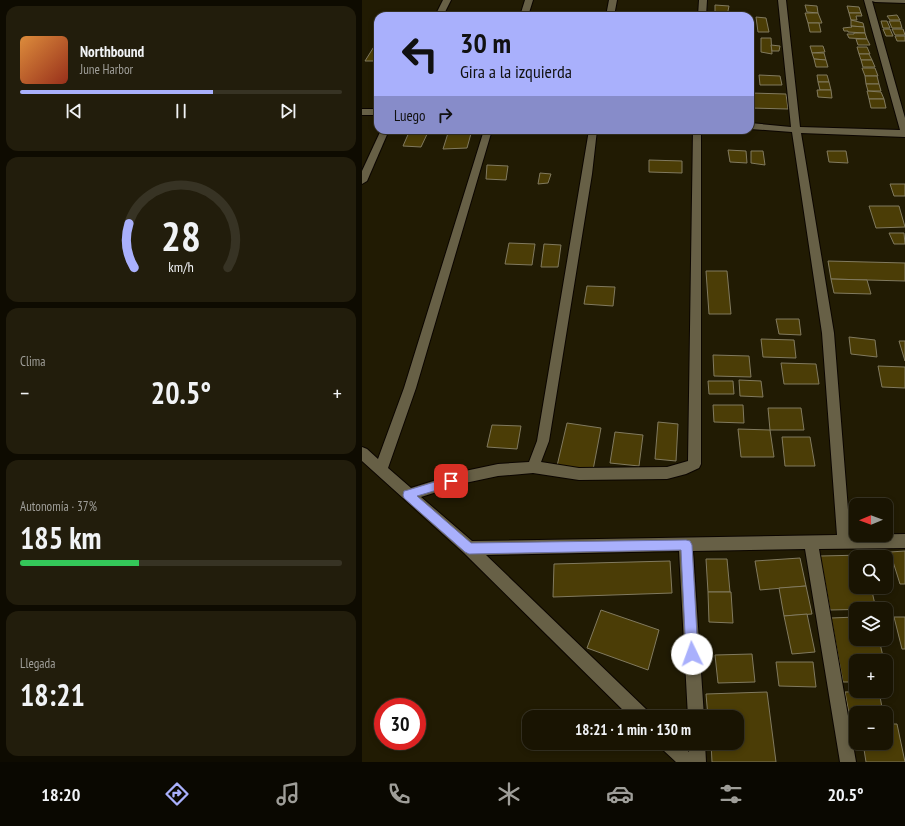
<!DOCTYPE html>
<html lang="es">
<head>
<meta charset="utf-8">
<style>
	:root { --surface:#191402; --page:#221d0c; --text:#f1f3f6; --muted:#9f9e99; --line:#373324; --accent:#a9b0fc }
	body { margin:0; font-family:"PT Sans Narrow",sans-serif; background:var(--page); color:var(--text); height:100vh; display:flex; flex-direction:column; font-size:15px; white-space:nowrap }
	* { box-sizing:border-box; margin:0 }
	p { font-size:13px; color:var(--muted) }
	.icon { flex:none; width:22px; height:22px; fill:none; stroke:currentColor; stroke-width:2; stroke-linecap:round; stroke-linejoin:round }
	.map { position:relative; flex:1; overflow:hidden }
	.drawer { display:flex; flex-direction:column; gap:6px; padding:6px; background:#0e0b01; width:362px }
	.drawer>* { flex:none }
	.guide { position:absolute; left:12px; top:12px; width:380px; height:122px; border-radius:12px; box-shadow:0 2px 6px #0003,0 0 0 1px var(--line); background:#a9b0fc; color:#111; overflow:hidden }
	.needle { width:26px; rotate:269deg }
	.tools { position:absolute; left:487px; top:498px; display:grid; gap:8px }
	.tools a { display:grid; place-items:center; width:44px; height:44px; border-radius:8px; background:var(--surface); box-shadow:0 2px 6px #0003,0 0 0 1px var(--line); font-size:20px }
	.speed { position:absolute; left:12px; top:698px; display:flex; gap:8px; font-size:20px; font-weight:700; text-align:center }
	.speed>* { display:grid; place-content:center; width:52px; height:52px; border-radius:50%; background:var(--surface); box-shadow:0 2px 6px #0003,0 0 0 1px var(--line); line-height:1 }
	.speed .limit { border:6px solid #d22; background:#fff; color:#111 }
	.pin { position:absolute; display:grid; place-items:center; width:34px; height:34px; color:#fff; margin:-17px; border-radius:8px; box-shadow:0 2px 6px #0006 }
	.me { position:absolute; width:44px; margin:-22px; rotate:357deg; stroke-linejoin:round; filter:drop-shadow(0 0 3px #0008) }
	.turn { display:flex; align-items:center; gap:14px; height:84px; padding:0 20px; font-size:18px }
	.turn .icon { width:52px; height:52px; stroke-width:2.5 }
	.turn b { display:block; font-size:28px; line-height:34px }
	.then { display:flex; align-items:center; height:38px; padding:0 20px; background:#0003; gap:8px; font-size:15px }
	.big { font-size:30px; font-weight:700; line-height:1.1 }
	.drawer .tile { flex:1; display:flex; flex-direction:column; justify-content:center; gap:6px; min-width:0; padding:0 14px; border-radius:12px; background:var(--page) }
	.drawer .dial { align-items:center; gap:0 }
	.dial svg { height:104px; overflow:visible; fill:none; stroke:var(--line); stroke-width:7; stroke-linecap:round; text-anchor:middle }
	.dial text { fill:var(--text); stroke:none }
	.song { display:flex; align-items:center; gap:12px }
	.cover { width:48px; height:48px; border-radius:6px; background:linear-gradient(135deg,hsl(30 70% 55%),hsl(10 70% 35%)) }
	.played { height:4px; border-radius:2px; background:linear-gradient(90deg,var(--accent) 60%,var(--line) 60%) }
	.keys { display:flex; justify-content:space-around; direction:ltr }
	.heat { display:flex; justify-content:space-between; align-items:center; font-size:22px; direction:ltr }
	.charge { height:6px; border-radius:3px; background:linear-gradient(90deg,#34c759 37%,var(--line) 0) }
	.trip { position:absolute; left:160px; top:710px; width:222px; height:40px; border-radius:12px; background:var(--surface); box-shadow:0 2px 6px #0003,0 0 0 1px var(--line); font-weight:700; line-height:40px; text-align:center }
	.tabs { display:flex; height:64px; justify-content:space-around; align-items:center; background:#0a0801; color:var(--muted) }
	.tabs .icon { width:28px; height:28px }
	.tabs .on { color:var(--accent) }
	.tabs b { font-size:18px; color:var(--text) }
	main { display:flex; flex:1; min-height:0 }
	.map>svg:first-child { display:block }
	.building { fill:#4b3d06; stroke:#817a5f }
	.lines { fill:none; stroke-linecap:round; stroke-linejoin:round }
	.minor-casing { stroke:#0b0500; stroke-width:2 }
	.minor { fill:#676046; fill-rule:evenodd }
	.route { fill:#a9b0fc; stroke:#6e72a4 }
</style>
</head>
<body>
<main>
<section class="drawer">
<div class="tile">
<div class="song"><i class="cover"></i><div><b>Northbound</b><p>June Harbor</p></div></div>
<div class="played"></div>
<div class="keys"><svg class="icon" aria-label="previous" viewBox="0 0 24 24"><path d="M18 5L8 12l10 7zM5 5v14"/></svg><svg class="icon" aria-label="pause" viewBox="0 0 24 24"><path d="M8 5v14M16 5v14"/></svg><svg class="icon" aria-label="next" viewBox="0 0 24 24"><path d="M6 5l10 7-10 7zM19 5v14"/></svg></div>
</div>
<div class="tile dial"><svg viewBox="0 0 100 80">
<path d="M14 69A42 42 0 1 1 86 69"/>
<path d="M14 69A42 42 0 0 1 10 35" stroke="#a9b0fc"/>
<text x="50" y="56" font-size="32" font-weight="700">28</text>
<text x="50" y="72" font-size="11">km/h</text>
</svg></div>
<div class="tile"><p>Clima</p>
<div class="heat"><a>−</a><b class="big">20.5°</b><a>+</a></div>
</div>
<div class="tile"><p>Autonomía · 37%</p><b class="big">185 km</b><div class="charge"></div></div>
<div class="tile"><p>Llegada</p><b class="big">18:21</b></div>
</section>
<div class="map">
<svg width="543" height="762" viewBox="0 0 543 762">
	<rect width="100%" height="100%" fill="#211b03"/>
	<!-- building -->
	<g class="building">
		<path d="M353,5L367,6L365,16H353Z"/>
		<path d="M443,5L455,6L456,13L445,12Z"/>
		<path d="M485,6L497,7L499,13H487Z"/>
		<path d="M443,13H456L460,23H446Z"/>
		<path d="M487,13H499L500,16H494L495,20H489Z"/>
		<path d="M535,15L538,20H528L525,16Z"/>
		<path d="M394,17L404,18L407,32H396Z"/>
		<path d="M489,20L501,23L502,27L489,26Z"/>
		<path d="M519,21H525L528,28H521Z"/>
		<path d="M527,21H538L540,28H530Z"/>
		<path d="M446,23H457L459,32H448Z"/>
		<path d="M489,26L502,27L503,33L486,32V31H482L481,28L490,27Z"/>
		<path d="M521,29H528L531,36H524Z"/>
		<path d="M530,29H541L543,35H533Z"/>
		<path d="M492,33H503L505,39L487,38L485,34H492Z"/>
		<path d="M533,36H543V41H535Z"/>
		<path d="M399,38H409L410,54L399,52Z"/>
		<path d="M494,39H505L508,45H496Z"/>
		<path d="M13,45H16V61H3Z"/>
		<path d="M409,45L418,46L417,51H410Z"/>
		<path d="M448,46H461L463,52L450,53Z"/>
		<path d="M495,47H505L508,54H497Z"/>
		<path d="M450,53H462L464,60L452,59Z"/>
		<path d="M497,54H507L510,60H499Z"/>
		<path d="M452,59L464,60L466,67H454Z"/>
		<path d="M499,60H510L513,67H501Z"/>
		<path d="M500,68H513L516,76H503Z"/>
		<path d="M397,75L418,76L420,85H398Z"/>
		<path d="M455,75H465L467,82H456Z"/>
		<path d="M503,76H515L517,84H504Z"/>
		<path d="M456,82H467L469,90H458Z"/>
		<path d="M504,84H517L519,91H506Z"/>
		<path d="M455,90H469L470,98L456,97Z"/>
		<path d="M505,91L519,92L522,99H507Z"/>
		<path d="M388,93L424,94L426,109L388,108Z"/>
		<path d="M507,99H522L524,108H509Z"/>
		<path d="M48,130H67L59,147L41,146Z"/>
		<path d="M87,130H110L105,148L81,149Z"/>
		<path d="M366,150L384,151L385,163L368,162Z"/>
		<path d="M389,151H401L403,165L389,163Z"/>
		<path d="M465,151H484L486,163L467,162Z"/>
		<path d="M287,160L320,161V173L287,172Z"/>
		<path d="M125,165L146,166L144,180L124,179Z"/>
		<path d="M178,173L189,174L186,183L176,184Z"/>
		<path d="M528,184H543V196H532Z"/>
		<path d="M507,206H537L543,227L514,228Z"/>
		<path d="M527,233H542L543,244H532Z"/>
		<path d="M147,243L173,244L170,265L143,264Z"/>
		<path d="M182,244L199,245L196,267H179Z"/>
		<path d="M466,261L543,263V281L469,279Z"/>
		<path d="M344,271H365L369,314H347Z"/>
		<path d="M469,279L505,280L509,294L472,293Z"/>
		<path d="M225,286L253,287L251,306L222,304Z"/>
		<path d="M414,319H437L439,335L417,334Z"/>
		<path d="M487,337L513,340L515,357L489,354Z"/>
		<path d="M399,339L432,340L434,358L401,357Z"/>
		<path d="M537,341H543V361Z"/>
		<path d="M351,355L387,356L389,377L352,376Z"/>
		<path d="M419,363L454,364L457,384H422Z"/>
		<path d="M516,366L543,367V388L520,387Z"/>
		<path d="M377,380L399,381L401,397L378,396Z"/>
		<path d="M346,381H371L372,394H347Z"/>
		<path d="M351,405H381L382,423L352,422Z"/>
		<path d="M406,408H439L442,430H408Z"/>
		<path d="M296,422L316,424L314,461L293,459Z"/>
		<path d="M205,423L239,428L231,470L195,466Z"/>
		<path d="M130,425L159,426L155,449L125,447Z"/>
		<path d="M376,429L408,430L412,457H379Z"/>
		<path d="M253,432L281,435L277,466L248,463Z"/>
		<path d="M420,437H448L453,466H423Z"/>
		<path d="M543,551V584H538L528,552Z"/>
		<path d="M502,555V557H494V587H509L514,609L468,610L458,556Z"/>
		<path d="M438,558L444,586L398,590L393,561Z"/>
		<path d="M344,559H365L368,592H346Z"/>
		<path d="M308,561L310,593L191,597L192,564Z"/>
		<path d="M444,586L450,614L422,616L417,588Z"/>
		<path d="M346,592H369L371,623L347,622Z"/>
		<path d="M239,610L297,630L286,670L225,648Z"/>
		<path d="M445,614L453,652L430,654L422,616Z"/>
		<path d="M494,617V639H517L522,661H494V682H481L469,618Z"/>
		<path d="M532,617H543V649H540Z"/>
		<path d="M390,654L393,682L356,683L353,655Z"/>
		<path d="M414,662H451L454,687L417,686Z"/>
		<path d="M517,691L521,713H494V719H488L483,692Z"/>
		<path d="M405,692L414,762H350L349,743H375V717H346L344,694Z"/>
		<path d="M524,724H535L543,762H504L501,743H524Z"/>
	</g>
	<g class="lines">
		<defs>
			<g id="minor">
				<path d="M81,0H89L81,16H73Z"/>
				<path d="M163,0H171L166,16H158Z"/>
				<path d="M247,0H255L252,16H244Z"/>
				<path d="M337,0H345L344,16H336Z"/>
				<path d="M416,0H424L438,127L538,130L502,0H543V3L513,2L510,1L543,118V137L439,133L472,333L488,535L543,534V548L457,549L494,762H478L443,549L331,551L342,717H326L317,551L124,555L286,711L288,717H268L102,553L0,461V447L5,449L16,459L42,388L122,130H130L54,388L26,468L49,488L103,471L136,464L167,462L175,441L227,130H235L230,174L187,441L179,462L217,468L305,467L326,461L331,130H339V464L337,468L324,474L305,479L217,480L171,473L136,476L103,483L59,497L110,541L475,535L460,333L430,132L388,129V123L429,127Z"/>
				<rect x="0" y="109" width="16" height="6"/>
				<path d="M19,130H27L5,181L0,184V171Z"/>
				<path d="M298,743H318L327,752V743H343L344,762H314L300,749Z"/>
			</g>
		</defs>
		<!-- minor casing -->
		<use href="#minor" class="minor-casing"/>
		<!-- minor -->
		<use href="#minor" class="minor"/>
	</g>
	<!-- route -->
	<path class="route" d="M89,477L92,478L94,481L92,485L55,496L109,543L324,540L328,541L330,545L336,654L334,659L330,660L326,659L324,654L319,550L107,554L103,552L42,498L41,495L42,491L46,490Z"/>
</svg>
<div class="tools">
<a><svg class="needle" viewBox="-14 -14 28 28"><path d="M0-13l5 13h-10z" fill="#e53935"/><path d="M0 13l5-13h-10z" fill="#9f9e99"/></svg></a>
<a><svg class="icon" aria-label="search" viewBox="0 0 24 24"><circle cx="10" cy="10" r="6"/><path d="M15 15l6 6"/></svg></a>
<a><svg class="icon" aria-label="layers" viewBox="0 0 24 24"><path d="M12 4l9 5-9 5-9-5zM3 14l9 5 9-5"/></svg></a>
<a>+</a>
<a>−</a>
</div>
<div class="speed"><div class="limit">30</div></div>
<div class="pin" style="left:89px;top:481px;background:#d93025"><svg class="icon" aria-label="arrive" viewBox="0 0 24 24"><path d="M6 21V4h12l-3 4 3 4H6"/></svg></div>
<svg class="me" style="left:330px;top:654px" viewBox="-20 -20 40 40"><circle r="19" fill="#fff"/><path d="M0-13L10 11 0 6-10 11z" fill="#a9b0fc"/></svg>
<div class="trip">18:21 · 1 min · 130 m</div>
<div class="guide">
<div class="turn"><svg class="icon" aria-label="left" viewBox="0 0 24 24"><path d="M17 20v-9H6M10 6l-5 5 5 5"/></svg><div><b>30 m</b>Gira a la izquierda</div></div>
<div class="then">Luego<svg class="icon" aria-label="right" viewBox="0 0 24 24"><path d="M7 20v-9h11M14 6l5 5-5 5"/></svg></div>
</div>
</div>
</main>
<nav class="tabs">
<b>18:20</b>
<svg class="icon on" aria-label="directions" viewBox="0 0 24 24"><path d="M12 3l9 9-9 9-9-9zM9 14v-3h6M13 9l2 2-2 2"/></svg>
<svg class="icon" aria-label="music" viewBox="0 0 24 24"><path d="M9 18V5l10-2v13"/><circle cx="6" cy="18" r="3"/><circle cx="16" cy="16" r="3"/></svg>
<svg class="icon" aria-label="phone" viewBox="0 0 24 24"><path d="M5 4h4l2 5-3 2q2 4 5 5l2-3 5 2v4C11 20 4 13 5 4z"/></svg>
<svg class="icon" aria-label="climate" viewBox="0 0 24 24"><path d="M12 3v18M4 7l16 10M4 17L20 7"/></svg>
<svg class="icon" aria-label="car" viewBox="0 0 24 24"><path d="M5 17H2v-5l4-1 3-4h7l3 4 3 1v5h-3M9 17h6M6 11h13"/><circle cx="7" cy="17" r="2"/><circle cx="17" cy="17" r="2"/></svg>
<svg class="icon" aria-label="filters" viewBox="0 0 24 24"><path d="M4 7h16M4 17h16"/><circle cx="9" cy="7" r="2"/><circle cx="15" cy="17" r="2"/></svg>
<b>20.5°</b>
</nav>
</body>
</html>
